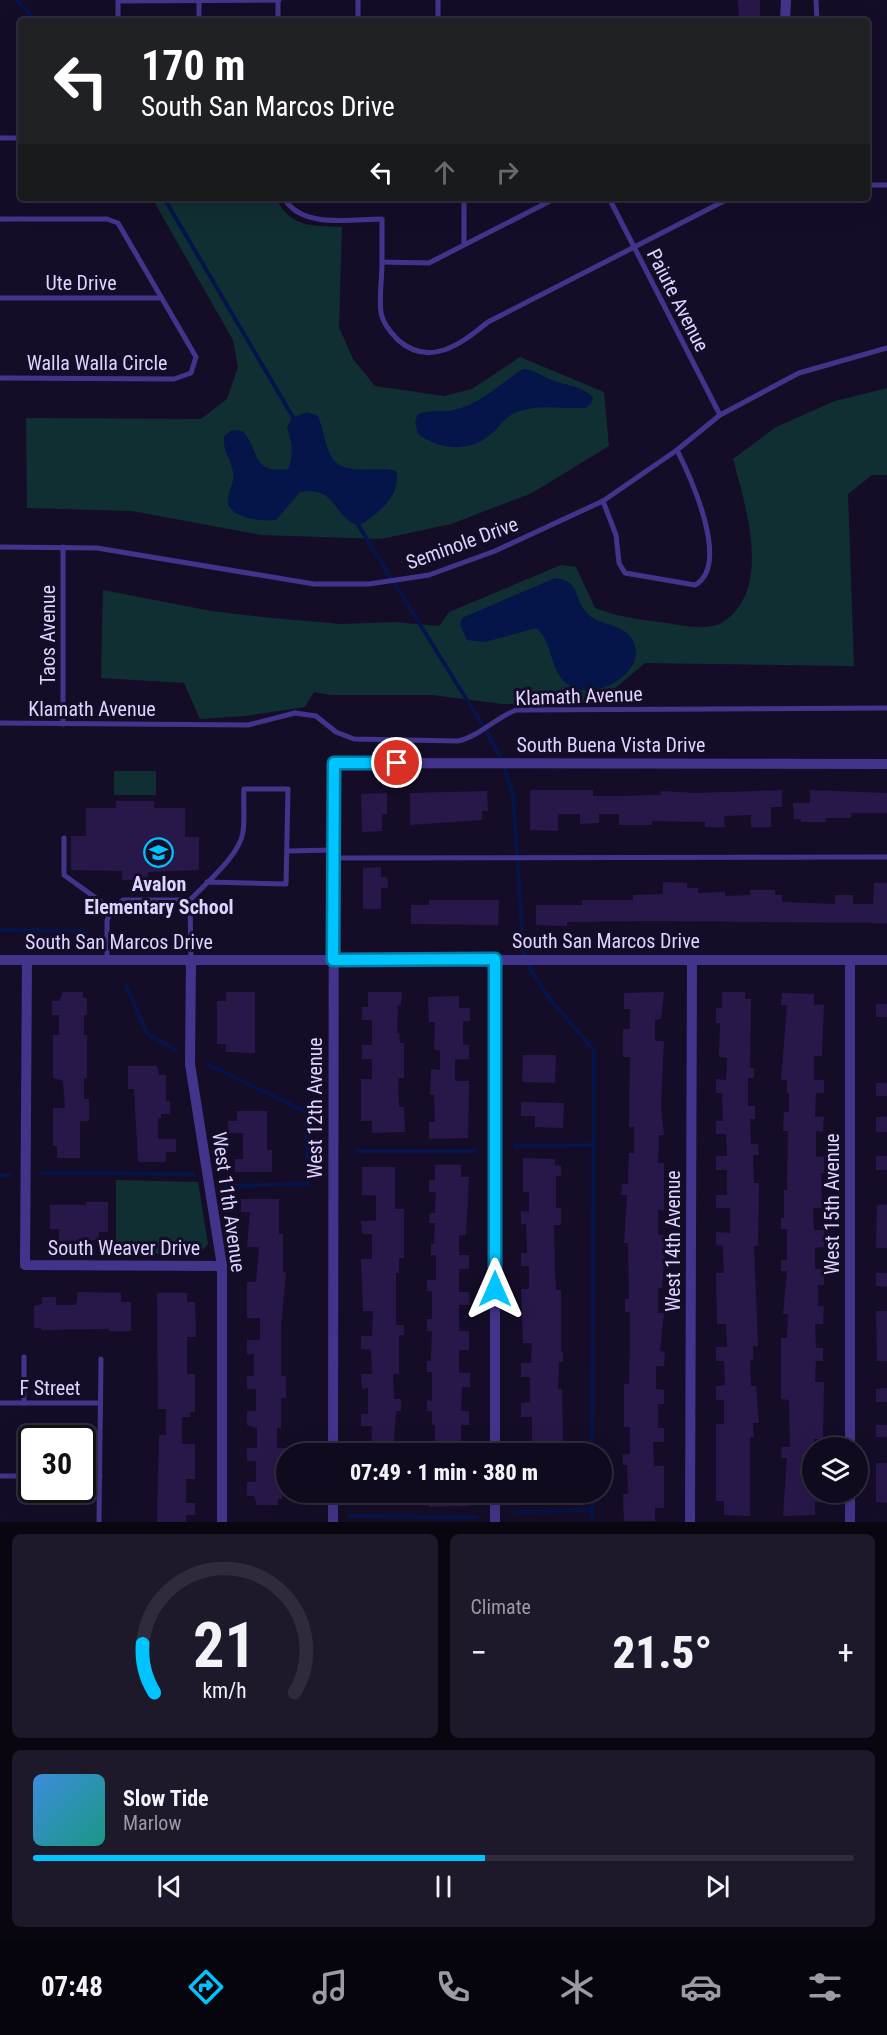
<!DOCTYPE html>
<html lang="en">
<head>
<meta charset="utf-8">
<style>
	:root { --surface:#100a1e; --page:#1e182b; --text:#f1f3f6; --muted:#9c9aa4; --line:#302b3c; --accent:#00c4ff }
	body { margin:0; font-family:"Roboto Condensed",sans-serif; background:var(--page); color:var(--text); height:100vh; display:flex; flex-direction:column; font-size:22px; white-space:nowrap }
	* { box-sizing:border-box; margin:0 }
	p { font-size:20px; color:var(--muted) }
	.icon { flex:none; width:33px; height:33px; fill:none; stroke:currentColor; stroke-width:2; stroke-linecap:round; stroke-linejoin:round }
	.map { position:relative; height:1522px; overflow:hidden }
	.details { display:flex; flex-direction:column; gap:12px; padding:12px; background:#090610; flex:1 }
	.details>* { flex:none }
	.hud { position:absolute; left:18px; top:18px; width:852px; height:183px; border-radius:6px; box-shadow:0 6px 24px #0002,0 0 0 2px var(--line); background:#202124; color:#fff; overflow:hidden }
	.buttons { position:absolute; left:802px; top:1437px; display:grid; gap:12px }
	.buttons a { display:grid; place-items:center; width:66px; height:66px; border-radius:50%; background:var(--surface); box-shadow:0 6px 24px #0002,0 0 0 2px var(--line); font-size:30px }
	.speed { position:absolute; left:18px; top:1425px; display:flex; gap:12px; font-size:30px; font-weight:700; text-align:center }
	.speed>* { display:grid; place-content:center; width:78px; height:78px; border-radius:50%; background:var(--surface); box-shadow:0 6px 24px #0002,0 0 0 2px var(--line); line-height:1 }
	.speed .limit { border:3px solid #111; border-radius:9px; background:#fff; color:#111 }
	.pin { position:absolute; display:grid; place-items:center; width:51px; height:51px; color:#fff; margin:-26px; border:3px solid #fff; border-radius:50%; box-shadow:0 2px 6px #0007 }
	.me { position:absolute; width:66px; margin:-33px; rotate:0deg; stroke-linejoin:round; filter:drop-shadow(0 0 4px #0008) }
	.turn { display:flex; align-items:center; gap:21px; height:126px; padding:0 24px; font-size:27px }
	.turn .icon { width:78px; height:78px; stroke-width:2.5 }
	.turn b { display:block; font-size:42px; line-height:51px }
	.lanes { display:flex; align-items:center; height:57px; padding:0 24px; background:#0003; justify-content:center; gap:30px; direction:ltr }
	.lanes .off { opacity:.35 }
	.big { font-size:45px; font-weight:800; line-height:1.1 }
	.details .widget { flex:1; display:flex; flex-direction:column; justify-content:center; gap:9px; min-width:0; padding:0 21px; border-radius:9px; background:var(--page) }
	.details .dial { align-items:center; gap:0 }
	.dial svg { height:156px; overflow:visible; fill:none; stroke:var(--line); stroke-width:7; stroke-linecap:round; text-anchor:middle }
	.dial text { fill:var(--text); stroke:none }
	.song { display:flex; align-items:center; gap:18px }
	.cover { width:72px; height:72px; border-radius:9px; background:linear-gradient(135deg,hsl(210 70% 55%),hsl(170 70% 35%)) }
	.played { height:6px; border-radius:3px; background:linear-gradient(90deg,var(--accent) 55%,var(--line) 55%) }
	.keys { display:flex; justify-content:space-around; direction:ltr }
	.heat { display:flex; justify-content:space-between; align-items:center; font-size:33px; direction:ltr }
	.details .tiles { flex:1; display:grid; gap:12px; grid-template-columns:1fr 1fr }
	.widget:last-child { grid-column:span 2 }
	.trip { position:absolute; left:276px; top:1443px; width:336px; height:60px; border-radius:30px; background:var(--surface); box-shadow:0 6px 24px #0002,0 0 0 2px var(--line); font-weight:800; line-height:60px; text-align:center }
	.menu { display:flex; height:96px; justify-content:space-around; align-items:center; background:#06040c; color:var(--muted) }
	.menu .icon { width:42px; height:42px }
	.menu .on { color:var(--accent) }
	.menu b { font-size:27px; color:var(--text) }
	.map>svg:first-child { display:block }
	.green { fill:#102f32 }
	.water { fill:#051549 }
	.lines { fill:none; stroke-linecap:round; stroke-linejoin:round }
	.stream { stroke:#051549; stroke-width:4 }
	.building { fill:#28184a }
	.service { stroke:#43348b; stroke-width:5 }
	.minor { stroke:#43348b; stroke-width:10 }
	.route-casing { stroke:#007fa6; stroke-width:15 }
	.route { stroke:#00c4ff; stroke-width:10 }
	.labels { text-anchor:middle; stroke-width:6; stroke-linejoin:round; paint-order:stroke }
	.street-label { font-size:20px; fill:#ded4ff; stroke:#150d28 }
	.poi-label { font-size:20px; font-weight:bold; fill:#ded4ff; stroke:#150d28 }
</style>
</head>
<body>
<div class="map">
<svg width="887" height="1522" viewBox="0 0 887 1522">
	<rect width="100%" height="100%" fill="#150d28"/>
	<!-- green -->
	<g class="green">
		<path d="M152,198H276C291,229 312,225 342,227L339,327L353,359L375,386L444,396L472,389L520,357L604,392L609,446L532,493L451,524L381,539L261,535L132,511L27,508L26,418L201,419L227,399L238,367L233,340Z"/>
		<path d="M887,388V475H872L848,494L854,666L645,663L607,695L606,703L503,704L432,695H331L314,692L305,707L245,716L200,719L184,683L101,678L103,590L211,611L272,618L341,624L395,622L439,626L449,612L561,565L576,567L595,608C618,617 642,620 667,623C684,626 711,632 726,620C772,586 745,504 733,459L776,427L835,401Z"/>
		<rect x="114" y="771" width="42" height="24"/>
		<path d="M116,1180L198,1182L208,1244L200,1253L116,1254Z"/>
	</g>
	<!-- water -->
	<g class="water">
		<path d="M523,369C534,370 539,374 549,379C564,385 580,385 593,397L591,404L585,408C563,409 541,404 520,411C506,415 501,425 491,434C469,453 440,450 418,434L415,421L418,414C430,409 442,413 454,410C481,404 501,383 523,369Z"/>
		<path d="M307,412L318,416C323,428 324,440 329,452C340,479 374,465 396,471C402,496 378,513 359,526C331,516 338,486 300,492L276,520C264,522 226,518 228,500C228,490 235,483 233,472C231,459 222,450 224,436L232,430L243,431C260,451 251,474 288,469C294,456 292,441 287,428L292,418Z"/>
		<path d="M555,578C581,581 573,597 586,612C598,627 622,622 632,639C652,671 592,706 566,683C549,669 553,641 536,628L485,642L467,640L460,625L462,618Z"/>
	</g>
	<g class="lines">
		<!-- stream -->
		<g class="stream">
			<path d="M17,0L37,21"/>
			<path d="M164,198L294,419"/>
			<path d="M357,523L488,734L503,763L513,795L524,959L548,997L594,1050L592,1454"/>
			<path d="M0,930L83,931L94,940"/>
			<path d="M126,985L147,1034L176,1050"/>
			<path d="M207,1064L306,1112L308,1184L226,1186"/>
			<path d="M515,1146L594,1145"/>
			<path d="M308,1149H316"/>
			<path d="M357,1151H475"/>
			<path d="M42,1173L193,1174"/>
			<path d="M0,1175H10"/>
			<path d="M516,1512L592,1510"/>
			<path d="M350,1516L476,1517"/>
			<path d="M592,1522V1492"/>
		</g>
	</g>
	<!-- building -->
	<g class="building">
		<path d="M738,0H760V21H739Z"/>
		<path d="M530,790H593V796H619L661,795V791L696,793L782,790V807H771V827H751V815L724,816L725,827H705V822L652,821V825H619V814H599V823L580,824V814H558V831L530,830Z"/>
		<path d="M810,790L887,793V813H851V818H826V822H801V819H794L793,803H810Z"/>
		<path d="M487,791L488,811H482V820L410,825V793Z"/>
		<path d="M387,793V814H382V831L362,832L361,794Z"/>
		<path d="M116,801H154V808H185V837H199V870L148,872V880H122V871L71,870V836H86V808H116Z"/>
		<path d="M381,867V877H387L388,888H381V909H363V868Z"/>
		<path d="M663,882L687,883V888H698V893L725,892V896L750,895V890H775V895H782V902L835,904V895H853V904H873L874,883H887V923L654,921L567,922V926L536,925V905H582V900H633V895L663,894Z"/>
		<path d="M429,900H499L498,925L411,924V905H429Z"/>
		<path d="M63,992H83V998H87V1015H84V1035H87V1078H84V1099H89V1121H80V1158H57V1146H53V1108H65L63,1081L53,1078V1035H59V1015H52V1001H59Z"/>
		<path d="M226,992H255V1053L226,1052V1044H217V1001H226Z"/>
		<path d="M368,992H402L401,1005H398L397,1033H399L400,1043H404V1078H398L399,1107H404L405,1132L372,1133V1121H361V1079H372V1059H362V1045H372V1020H362V1007H368Z"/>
		<path d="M664,992L661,1019L655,1020V1041H664L661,1106L664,1135H659L658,1163H664V1210H658V1235H664L665,1250L662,1288H658V1313H664L660,1351L665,1352L664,1366H656V1389L664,1390V1404H658V1428H664V1442H653L654,1466H664V1508H655V1521H624L623,1494H628L627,1465H623L622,1454H630V1427H624V1384H629L630,1342V1312H625V1299H629L628,1243H624L627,1195H621L622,1184H628L629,1153H634V1127H629L630,1057H623V1029H630V1009H624V993Z"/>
		<path d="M722,992H745V999H751L750,1068H754V1078H748V1106H755V1119H750L751,1144H758L759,1155H753L754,1183H759L758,1246H754L758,1346H753V1360H750L751,1386H756L759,1423H753L754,1437H750V1516L724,1515V1501H716V1424H724V1400H716V1386L725,1385L724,1361H716V1347H727L726,1324H717L716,1273H724L723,1246L716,1245V1232L730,1233V1208H716V1195H727V1170H716V1156H727L726,1134H716V1121H723L722,1093H716V1079L726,1080L727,1058L719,1057L720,1023H716V1008H722Z"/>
		<path d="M782,993L814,994V1005H824L822,1056H814V1080H824V1093H816L815,1117H824L823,1132L816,1131V1157H824V1173H821L822,1208H813L814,1230H824V1247L815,1248V1269H824V1285H818V1306H824L823,1324H815L816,1348H823V1361H816L815,1382H824L823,1439H814L813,1492H824V1502H815V1515L783,1516L787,1458H781L782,1447H790L789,1400L781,1399V1338H787L788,1314H783L787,1271H781V1260H787V1229H781V1218H784V1190H787L788,1131H783L784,1112H789V1093H787V1080H781L787,1005H781Z"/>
		<path d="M459,996V1008H470V1021H463V1045H469V1059H455V1081H469L468,1138L429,1139V1122H435L434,1095H430L431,1069L440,1070V1050H434L435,1022H429L428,997Z"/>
		<rect x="876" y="1004" width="11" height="13"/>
		<path d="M523,1055H556L555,1083L522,1082Z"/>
		<path d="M128,1066H157L159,1075H166V1101H170V1114H161V1118H158V1139H176V1152H166V1162H138L134,1089H128Z"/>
		<rect x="876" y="1083" width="11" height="13"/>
		<path d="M521,1102L564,1103L563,1128L535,1127V1116H521Z"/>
		<path d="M237,1111H267V1150H272V1172H235V1159H243V1133H228V1121H237Z"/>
		<rect x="876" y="1117" width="11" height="15"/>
		<rect x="876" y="1156" width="11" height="14"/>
		<path d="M523,1158L555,1159V1165L561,1166V1176H556V1208H561V1225H554L555,1275L556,1290H561V1352H563V1362H559L558,1389H562L563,1442H558V1454H521V1442H532V1417H521V1403L530,1402V1377H521V1363H531L532,1343H523L521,1289H529V1266H521V1253H527L526,1224H521V1211L529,1212V1192H523Z"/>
		<path d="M435,1165H461V1177H469L466,1235H459V1255H469V1269H459V1292H469L470,1305H459V1331H469V1350H459V1373H470V1387H462L461,1411H469V1425H461V1454H435V1425H432V1411H427V1400L432,1401V1372H427V1361H431L432,1331H427V1319H432V1291H427V1280H436V1255H431V1244H434L435,1223H429L430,1213H435L436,1192H429V1180H435Z"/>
		<path d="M362,1167H395V1209H404V1258H399V1273H396V1325H404V1335H399V1374H393L394,1399H401V1411H396L393,1454H371L372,1426H361V1414H368V1388L362,1389L361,1374H372L371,1350L361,1349V1336H372L373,1311H363L361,1259H372V1234H362L361,1221H376V1195H362Z"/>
		<path d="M241,1199H279V1234H283V1272H286L281,1327V1376H286V1398H281V1428H277V1448H286V1471H282V1499H278V1505H257L254,1496H247V1482H256V1461H247V1448H257V1428L247,1425V1411H256V1389H247V1376H254V1354H247V1340H260V1318H247V1282H256L259,1247H247L250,1212H241Z"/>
		<path d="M86,1202H108V1232H99V1240L59,1241V1229H50V1205H86Z"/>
		<path d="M877,1205H887V1248H876Z"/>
		<path d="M876,1273H887V1287L876,1286Z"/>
		<path d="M78,1292L121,1293V1302H131V1331H109V1329L41,1330V1328H34V1306L42,1304V1297H56V1305H76Z"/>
		<path d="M157,1293H187V1302H195L196,1337H187V1374H195V1412H190V1417H182V1444H195V1479H186V1503H195V1515H186V1522H157L159,1435H166V1409H158Z"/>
		<path d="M876,1311H887V1361H877Z"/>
		<path d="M887,1388V1402H876V1389Z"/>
		<rect x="876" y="1425" width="11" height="12"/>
		<path d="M876,1463H887V1503L876,1502Z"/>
		<path d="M429,1492H469V1506L429,1507Z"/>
	</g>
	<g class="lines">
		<!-- service -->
		<g class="service">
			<path d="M816,0L817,21"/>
			<path d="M278,1V21"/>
			<path d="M118,21V1L279,0"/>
			<path d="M199,21V1"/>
			<path d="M358,21V0"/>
			<path d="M438,21V0"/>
			<path d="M0,138H21"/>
			<path d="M867,185H887"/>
			<path d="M284,198C301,229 351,219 382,219V262L429,263L556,198"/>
			<path d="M464,198V243"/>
			<path d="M609,198L720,415"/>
			<path d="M0,219H107L118,223L196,357L191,373L174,379L0,378"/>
			<path d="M382,262C382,278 379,297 381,313C383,323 391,333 398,340C430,368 461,344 488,322L730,198"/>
			<path d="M0,298H161"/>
			<path d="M603,501L616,535L619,563L625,573L695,585C731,565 691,478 677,450"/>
			<path d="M0,547L97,548L314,584H369L429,575L495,551L603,501L677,450L720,415L799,373L887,348"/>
			<path d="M0,723L248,725L295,713L316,716L336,732L354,739L458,741C478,737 495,718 516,710L887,708"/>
			<path d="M63,724V547"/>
			<path d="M64,838V875L111,909"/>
			<path d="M287,851L333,850"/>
			<path d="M334,858L887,857"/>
			<path d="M107,960V921L111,909L123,900H190"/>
			<path d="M191,960L190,900C206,883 240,855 243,832C245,818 243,803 244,789H288L286,884L207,882"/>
			<path d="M0,1403H100"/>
			<path d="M24,1403V1357"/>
			<path d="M0,1476H32"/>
			<path d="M82,1476H100"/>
			<path d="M99,1522L101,1359"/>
		</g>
		<!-- minor -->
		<g class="minor">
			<path d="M785,21L786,0"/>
			<path d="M0,960H887"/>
			<path d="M27,960L25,1265L222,1266"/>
			<path d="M191,960L190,1064L222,1266V1522"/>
			<path d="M850,960V1448"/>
			<path d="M333,1454L334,763L887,764"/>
			<path d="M495,1454V959"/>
			<path d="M333,1492V1522"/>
			<path d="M850,1492V1522"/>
			<path d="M495,1522V1492"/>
			<path d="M690,1522L692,960"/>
		</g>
	</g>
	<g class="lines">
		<defs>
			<path id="route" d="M397,763H334L333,960L495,959V1289"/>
		</defs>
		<!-- route casing -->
		<use href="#route" class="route-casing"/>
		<!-- route -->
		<use href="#route" class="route"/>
	</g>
	<!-- icons -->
	<defs>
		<symbol id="school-ring" viewBox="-11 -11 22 22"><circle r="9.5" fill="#150d28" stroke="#00c4ff" stroke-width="1.5"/><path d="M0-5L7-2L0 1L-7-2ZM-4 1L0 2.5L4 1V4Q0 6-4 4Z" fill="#00c4ff"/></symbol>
	</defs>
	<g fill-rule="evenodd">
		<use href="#school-ring" x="142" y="836" width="33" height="33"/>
	</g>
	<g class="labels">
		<!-- street labels -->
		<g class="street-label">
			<text x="81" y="290">Ute Drive</text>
			<text transform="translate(678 300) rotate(63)" y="7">Paiute Avenue</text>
			<text x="97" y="370">Walla Walla Circle</text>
			<text transform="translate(462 543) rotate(-20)" y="7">Seminole Drive</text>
			<text transform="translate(48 635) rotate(-90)" y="7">Taos Avenue</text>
			<text transform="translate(579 696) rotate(-2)" y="7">Klamath Avenue</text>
			<text x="92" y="716">Klamath Avenue</text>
			<text x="611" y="752">South Buena Vista Drive</text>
			<text x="606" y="948">South San Marcos Drive</text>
			<text x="119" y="949">South San Marcos Drive</text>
			<text transform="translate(315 1108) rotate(-90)" y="7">West 12th Avenue</text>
			<text transform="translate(229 1202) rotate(82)" y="7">West 11th Avenue</text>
			<text transform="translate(832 1204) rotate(-90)" y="7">West 15th Avenue</text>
			<text transform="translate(673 1241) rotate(-90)" y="7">West 14th Avenue</text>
			<text x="124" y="1255">South Weaver Drive</text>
			<text x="50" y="1395">F Street</text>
		</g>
		<!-- poi labels -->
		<g class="poi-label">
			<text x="159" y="891">Avalon<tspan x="159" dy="23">Elementary School</tspan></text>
		</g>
	</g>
</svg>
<div class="buttons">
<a><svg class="icon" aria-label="layers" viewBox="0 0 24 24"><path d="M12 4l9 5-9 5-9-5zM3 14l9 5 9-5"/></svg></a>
</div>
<div class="speed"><div class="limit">30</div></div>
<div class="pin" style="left:397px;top:763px;background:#d93025"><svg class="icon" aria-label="arrive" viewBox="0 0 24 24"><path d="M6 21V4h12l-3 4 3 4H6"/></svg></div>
<svg class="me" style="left:495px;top:1289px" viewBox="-20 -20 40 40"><path d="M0-17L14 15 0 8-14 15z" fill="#00c4ff" stroke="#fff" stroke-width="4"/></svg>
<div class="trip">07:49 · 1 min · 380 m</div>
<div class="hud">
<div class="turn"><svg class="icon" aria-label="left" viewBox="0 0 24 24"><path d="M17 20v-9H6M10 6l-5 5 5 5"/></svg><div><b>170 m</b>South San Marcos Drive</div></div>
<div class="lanes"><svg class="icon" aria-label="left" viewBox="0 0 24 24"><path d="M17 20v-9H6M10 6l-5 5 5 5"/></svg><svg class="icon off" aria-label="ahead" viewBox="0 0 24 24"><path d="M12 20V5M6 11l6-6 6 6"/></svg><svg class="icon off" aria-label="right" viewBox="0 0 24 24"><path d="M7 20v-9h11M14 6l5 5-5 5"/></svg></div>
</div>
</div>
<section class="details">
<div class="tiles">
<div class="widget dial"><svg viewBox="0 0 100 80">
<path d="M14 69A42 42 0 1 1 86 69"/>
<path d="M14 69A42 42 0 0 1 8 44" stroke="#00c4ff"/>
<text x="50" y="56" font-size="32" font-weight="700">21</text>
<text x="50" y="72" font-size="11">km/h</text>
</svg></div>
<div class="widget"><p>Climate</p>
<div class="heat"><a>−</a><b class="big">21.5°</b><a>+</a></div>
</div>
<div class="widget">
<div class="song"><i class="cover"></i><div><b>Slow Tide</b><p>Marlow</p></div></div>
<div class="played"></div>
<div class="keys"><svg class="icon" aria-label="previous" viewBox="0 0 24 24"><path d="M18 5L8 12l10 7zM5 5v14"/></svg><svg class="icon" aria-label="pause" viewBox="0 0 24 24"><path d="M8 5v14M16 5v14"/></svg><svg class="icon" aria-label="next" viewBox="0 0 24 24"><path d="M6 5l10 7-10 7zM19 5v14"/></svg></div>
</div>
</div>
</section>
<nav class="menu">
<b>07:48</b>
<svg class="icon on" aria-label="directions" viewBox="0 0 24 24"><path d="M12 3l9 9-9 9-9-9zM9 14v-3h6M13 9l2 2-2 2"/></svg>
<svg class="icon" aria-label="music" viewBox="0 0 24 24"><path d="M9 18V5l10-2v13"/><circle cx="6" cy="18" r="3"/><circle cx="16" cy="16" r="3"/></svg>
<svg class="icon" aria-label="phone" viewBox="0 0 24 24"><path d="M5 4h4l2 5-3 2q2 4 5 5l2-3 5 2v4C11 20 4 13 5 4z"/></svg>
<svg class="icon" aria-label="climate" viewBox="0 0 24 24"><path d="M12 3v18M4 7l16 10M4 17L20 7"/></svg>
<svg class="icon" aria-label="car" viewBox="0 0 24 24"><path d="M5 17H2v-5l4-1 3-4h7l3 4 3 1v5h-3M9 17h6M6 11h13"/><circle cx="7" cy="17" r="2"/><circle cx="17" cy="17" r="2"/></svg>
<svg class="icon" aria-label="filters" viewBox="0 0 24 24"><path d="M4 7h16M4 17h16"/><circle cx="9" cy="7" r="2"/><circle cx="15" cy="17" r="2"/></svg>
</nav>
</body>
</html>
